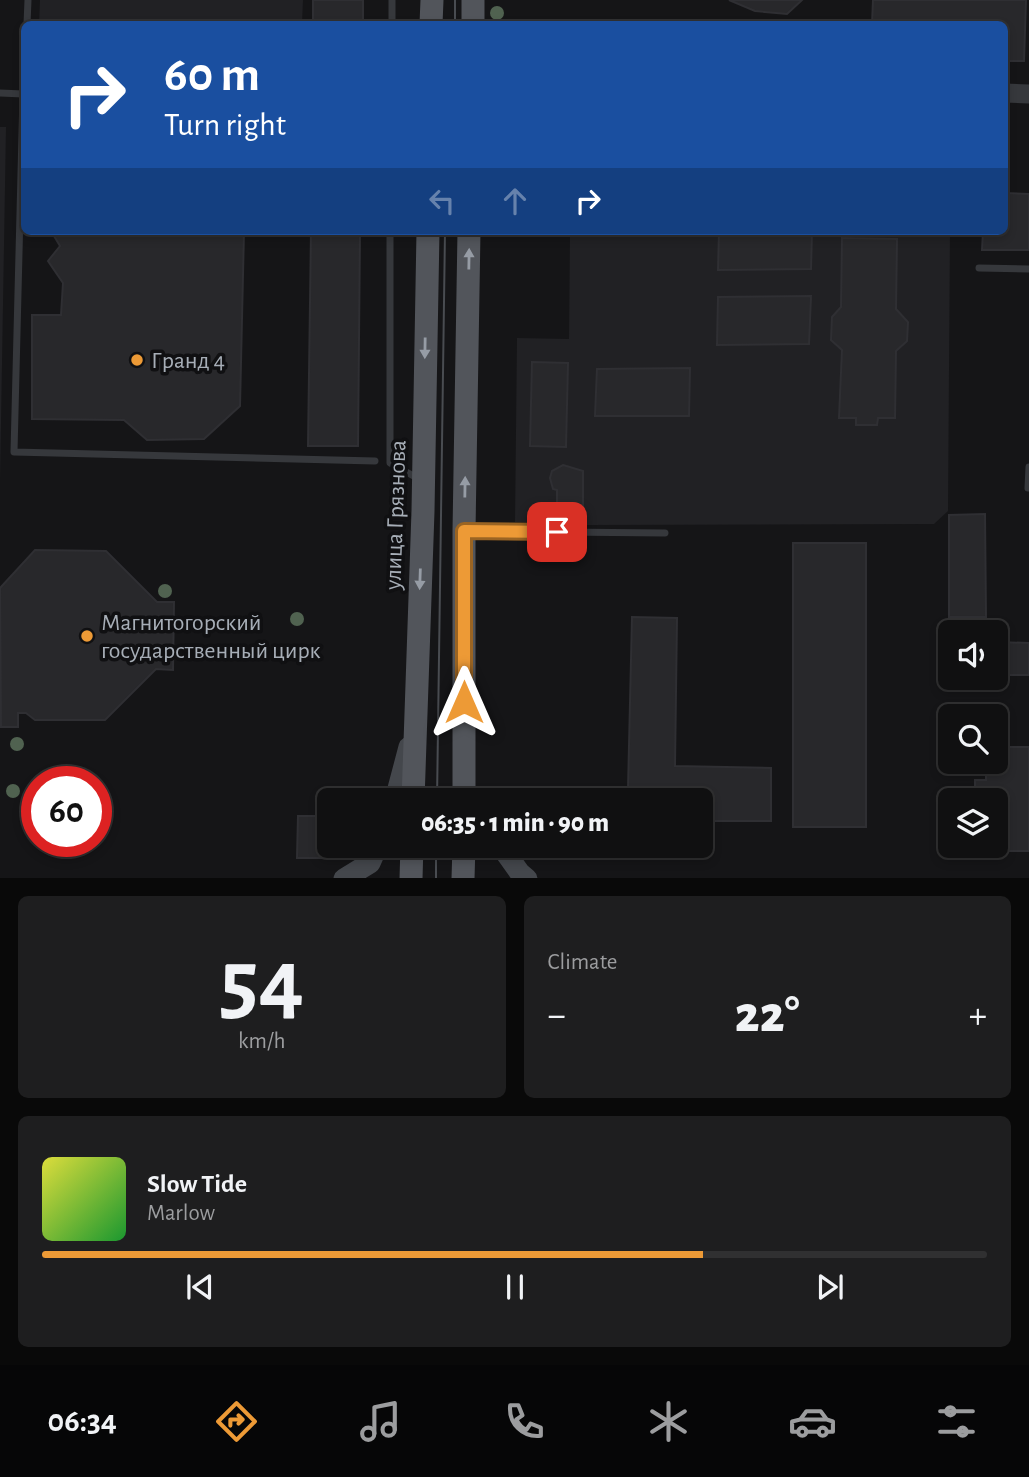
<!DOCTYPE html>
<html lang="en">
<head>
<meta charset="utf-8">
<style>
	:root { --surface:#101011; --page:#1e1e1f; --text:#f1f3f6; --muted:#9c9d9f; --line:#303031; --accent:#ed9a36 }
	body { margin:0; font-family:"Alegreya Sans",sans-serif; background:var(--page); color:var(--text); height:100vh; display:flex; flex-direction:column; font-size:26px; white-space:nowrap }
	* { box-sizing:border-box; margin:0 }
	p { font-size:23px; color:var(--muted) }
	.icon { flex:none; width:38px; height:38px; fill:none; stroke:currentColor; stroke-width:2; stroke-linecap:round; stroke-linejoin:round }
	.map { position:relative; height:878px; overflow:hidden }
	.drawer { display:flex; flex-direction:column; gap:18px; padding:18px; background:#090909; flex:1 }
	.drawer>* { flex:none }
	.banner { position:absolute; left:21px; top:21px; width:987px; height:214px; border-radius:10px; box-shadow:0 4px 10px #0003,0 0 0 2px var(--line); background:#1a4fa0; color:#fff; overflow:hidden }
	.buttons { position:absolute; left:938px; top:620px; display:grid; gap:14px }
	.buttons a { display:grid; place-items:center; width:70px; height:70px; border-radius:10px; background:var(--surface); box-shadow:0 4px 10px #0003,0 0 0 2px var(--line); font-size:35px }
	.speed { position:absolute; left:21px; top:766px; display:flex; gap:14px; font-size:35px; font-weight:700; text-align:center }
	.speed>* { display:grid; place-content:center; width:91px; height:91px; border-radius:50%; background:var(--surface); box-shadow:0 4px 10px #0003,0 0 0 2px var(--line); line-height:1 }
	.speed .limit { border:10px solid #d22; background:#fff; color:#111 }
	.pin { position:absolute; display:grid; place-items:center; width:60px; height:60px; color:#fff; margin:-30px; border-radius:14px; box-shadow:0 4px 10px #0006 }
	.me { position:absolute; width:77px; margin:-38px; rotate:0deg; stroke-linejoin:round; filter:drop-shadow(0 0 5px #0008) }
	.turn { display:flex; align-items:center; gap:24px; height:147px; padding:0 28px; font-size:32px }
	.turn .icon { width:91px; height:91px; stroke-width:2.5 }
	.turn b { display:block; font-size:49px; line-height:60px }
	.lanes { display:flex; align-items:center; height:66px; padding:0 28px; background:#0003; justify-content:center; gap:35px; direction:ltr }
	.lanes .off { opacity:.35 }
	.big { font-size:52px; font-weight:800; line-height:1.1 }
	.drawer .widget { flex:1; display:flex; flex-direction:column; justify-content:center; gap:10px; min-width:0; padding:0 24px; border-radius:10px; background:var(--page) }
	.drawer .dial { align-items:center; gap:0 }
	.dial b { font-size:91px; line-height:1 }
	.song { display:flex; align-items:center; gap:21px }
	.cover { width:84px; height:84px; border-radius:10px; background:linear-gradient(135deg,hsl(60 70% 55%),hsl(130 70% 35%)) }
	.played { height:7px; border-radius:4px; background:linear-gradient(90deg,var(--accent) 70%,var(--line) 70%) }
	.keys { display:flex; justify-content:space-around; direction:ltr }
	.heat { display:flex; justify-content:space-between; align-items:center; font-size:38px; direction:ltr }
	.drawer .tiles { flex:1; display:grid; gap:18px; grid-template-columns:1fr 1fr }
	.widget:last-child { grid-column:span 2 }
	.trip { position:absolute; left:317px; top:788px; width:396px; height:70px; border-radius:10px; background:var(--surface); box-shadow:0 4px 10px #0003,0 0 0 2px var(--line); font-weight:800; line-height:70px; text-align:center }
	.dock { display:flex; height:112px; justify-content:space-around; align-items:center; background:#060607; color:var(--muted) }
	.dock .icon { width:49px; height:49px }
	.dock .selected { color:var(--accent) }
	.dock b { font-size:32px; color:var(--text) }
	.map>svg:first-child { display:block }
	.built { fill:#212124 }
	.building { fill:#28282b; stroke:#2f2f33; stroke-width:2 }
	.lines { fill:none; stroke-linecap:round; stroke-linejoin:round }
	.service { stroke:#36383c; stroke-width:7 }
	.tertiary { stroke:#36383c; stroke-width:19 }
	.secondary { stroke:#44474c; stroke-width:21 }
	.primary { stroke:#52555b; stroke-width:23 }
	.tram { stroke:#494c51; stroke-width:2 }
	.tree { fill:#506250 }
	.oneway { fill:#969ca5 }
	.route-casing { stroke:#9a6423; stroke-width:18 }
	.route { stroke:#ed9a36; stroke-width:12 }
	.poi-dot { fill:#ed9a36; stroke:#101012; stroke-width:2.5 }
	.labels { text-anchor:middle; stroke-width:7; stroke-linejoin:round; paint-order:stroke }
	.poi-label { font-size:24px; fill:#a7aeb7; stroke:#101012; text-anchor:start }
	.street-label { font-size:24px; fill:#a7aeb7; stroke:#101012 }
</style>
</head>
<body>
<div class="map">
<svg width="1029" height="879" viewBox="0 0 1029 879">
	<rect width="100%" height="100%" fill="#151517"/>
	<!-- built -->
	<g class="built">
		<path d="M40,0H303L302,24H39Z"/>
		<path d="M0,127H6L0,482Z"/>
		<path d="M570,231H950L948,511L934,524L585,525L515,522L517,338L569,339Z"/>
	</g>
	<!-- building -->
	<g class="building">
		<rect x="313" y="0" width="50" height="24"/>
		<path d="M729,0H802L787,14L755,11Z"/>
		<path d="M873,0H1026L1024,61H1004V24H872Z"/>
		<path d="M1004,193L1029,194V250H982L983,231H1004Z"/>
		<path d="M51,231H244L240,406L204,439L147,440L124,420L32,419V315H61L63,283L48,261L60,246Z"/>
		<path d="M311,231H360L358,446H308Z"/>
		<path d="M719,231H812L811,269L718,270Z"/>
		<path d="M842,238L897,239L896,309L908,322L907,341L896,351L895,418H878L877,425H856V418H839L842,350L831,340L832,317L841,307Z"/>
		<path d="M811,296L809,344L717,345L718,297Z"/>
		<path d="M532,362L568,363L566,447L530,446Z"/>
		<path d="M690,368L689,416H595L597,369Z"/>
		<path d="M563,465L583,471V522L557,521V490L553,489L550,478L552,471Z"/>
		<path d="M985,514L986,617H949V515Z"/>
		<rect x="793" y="543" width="73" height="284"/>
		<path d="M35,550L106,551L157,602H174L173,670L156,669L105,720H35L26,713H18V727H1L0,588Z"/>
		<path d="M632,617L677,618L675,766L771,768V821H700V800H640L628,789Z"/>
		<path d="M996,642L1029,643V675H996Z"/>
		<path d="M996,747H1029V851H989V845H996V800L975,799V780H986V761H996Z"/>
		<path d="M298,816H329V845H337V858H297Z"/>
	</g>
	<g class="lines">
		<!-- service -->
		<g class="service">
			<path d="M27,24L28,0"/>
			<path d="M392,24V0"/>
			<path d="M0,93L23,94L14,452L375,461"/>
			<path d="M23,94L24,67"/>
			<path d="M390,231V463L419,479"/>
			<path d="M979,268L1029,269"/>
			<path d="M1028,488L1029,467"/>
			<path d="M468,531L665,533"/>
		</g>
		<!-- tertiary -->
		<path class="tertiary" d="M1004,93L1029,94"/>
		<!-- secondary -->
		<g class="secondary">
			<path d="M395,800L409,747"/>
			<path d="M500,845L520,873L527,879"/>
			<path d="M344,879L370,863L378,845"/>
		</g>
		<!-- primary -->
		<g class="primary">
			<path d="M431,24L432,0"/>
			<path d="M473,24V0"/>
			<path d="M413,800L423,511L428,231"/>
			<path d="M464,800V531L469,231"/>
			<path d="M411,879L412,845"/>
			<path d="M463,879L464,845"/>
		</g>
		<!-- tram -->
		<g class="tram">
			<path d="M455,24V0"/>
			<path d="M437,800L445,231"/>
			<path d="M436,879V845"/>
		</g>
	</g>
	<!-- trees -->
	<g class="tree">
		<circle cx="497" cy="13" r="7"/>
		<circle cx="165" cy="591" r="7"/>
		<circle cx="297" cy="619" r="7"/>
		<circle cx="17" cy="744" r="7"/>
		<circle cx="13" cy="791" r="7"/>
	</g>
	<!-- one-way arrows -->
	<defs><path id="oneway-solid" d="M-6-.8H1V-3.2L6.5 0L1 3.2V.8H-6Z" transform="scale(1.75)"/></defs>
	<g class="oneway">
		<use href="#oneway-solid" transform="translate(469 259) rotate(-89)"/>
		<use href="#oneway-solid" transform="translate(425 348) rotate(91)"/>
		<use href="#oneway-solid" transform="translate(465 487) rotate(-89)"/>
		<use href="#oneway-solid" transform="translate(420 579) rotate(92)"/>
	</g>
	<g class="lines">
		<defs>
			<path id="route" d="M464,702V531L557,532"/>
		</defs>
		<!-- route casing -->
		<use href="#route" class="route-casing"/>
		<!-- route -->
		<use href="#route" class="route"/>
	</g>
	<!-- markers -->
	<g class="poi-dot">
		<circle cx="137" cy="360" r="7"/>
		<circle cx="87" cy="636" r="7"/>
	</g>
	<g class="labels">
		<!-- poi labels -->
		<g class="poi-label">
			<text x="151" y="368">Гранд 4</text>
			<text x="101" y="630">Магнитогорский<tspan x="101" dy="28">государственный цирк</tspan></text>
		</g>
		<!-- street labels -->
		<g class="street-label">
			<text transform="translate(395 515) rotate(-88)" y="8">улица Грязнова</text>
		</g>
	</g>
</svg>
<div class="buttons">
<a><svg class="icon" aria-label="sound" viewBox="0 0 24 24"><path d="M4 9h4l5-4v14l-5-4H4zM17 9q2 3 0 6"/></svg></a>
<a><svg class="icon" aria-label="search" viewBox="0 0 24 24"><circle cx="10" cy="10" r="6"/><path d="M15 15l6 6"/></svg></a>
<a><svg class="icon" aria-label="layers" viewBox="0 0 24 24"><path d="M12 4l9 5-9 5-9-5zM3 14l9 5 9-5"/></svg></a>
</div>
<div class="speed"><div class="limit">60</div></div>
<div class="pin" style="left:557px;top:532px;background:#d93025"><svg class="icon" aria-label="arrive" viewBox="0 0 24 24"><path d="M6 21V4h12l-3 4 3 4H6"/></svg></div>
<svg class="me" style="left:464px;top:702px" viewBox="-20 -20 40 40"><path d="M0-17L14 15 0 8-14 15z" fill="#ed9a36" stroke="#fff" stroke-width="4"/></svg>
<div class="trip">06:35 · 1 min · 90 m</div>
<div class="banner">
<div class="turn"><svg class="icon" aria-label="right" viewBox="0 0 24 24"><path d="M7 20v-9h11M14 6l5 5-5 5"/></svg><div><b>60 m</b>Turn right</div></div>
<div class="lanes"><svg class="icon off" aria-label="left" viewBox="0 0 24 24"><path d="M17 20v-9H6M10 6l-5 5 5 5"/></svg><svg class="icon off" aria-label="ahead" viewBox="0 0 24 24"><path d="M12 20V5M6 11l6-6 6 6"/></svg><svg class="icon" aria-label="right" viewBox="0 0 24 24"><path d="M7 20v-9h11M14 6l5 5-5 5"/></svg></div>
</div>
</div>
<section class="drawer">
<div class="tiles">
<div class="widget dial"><b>54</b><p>km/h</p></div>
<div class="widget"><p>Climate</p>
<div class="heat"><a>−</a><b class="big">22°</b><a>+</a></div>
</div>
<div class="widget">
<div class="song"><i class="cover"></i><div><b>Slow Tide</b><p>Marlow</p></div></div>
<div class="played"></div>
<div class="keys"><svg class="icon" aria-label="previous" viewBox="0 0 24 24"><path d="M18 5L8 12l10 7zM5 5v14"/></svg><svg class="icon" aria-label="pause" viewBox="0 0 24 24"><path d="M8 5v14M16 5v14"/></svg><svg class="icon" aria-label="next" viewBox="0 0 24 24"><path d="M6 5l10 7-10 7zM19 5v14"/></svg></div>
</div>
</div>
</section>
<nav class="dock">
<b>06:34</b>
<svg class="icon selected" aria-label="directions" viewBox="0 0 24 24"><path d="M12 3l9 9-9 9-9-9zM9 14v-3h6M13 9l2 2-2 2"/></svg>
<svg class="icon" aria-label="music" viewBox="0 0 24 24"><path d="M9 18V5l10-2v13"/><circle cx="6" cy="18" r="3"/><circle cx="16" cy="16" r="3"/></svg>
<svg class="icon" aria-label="phone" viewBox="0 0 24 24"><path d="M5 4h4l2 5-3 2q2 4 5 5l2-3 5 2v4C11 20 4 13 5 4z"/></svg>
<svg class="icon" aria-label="climate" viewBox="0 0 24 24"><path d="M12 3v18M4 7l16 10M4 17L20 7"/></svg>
<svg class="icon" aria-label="car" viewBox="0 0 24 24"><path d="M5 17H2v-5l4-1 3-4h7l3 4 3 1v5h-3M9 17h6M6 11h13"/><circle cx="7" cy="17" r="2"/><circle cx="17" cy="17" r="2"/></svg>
<svg class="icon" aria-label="filters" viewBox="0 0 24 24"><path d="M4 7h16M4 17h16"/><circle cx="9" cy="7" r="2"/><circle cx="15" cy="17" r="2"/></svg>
</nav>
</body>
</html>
